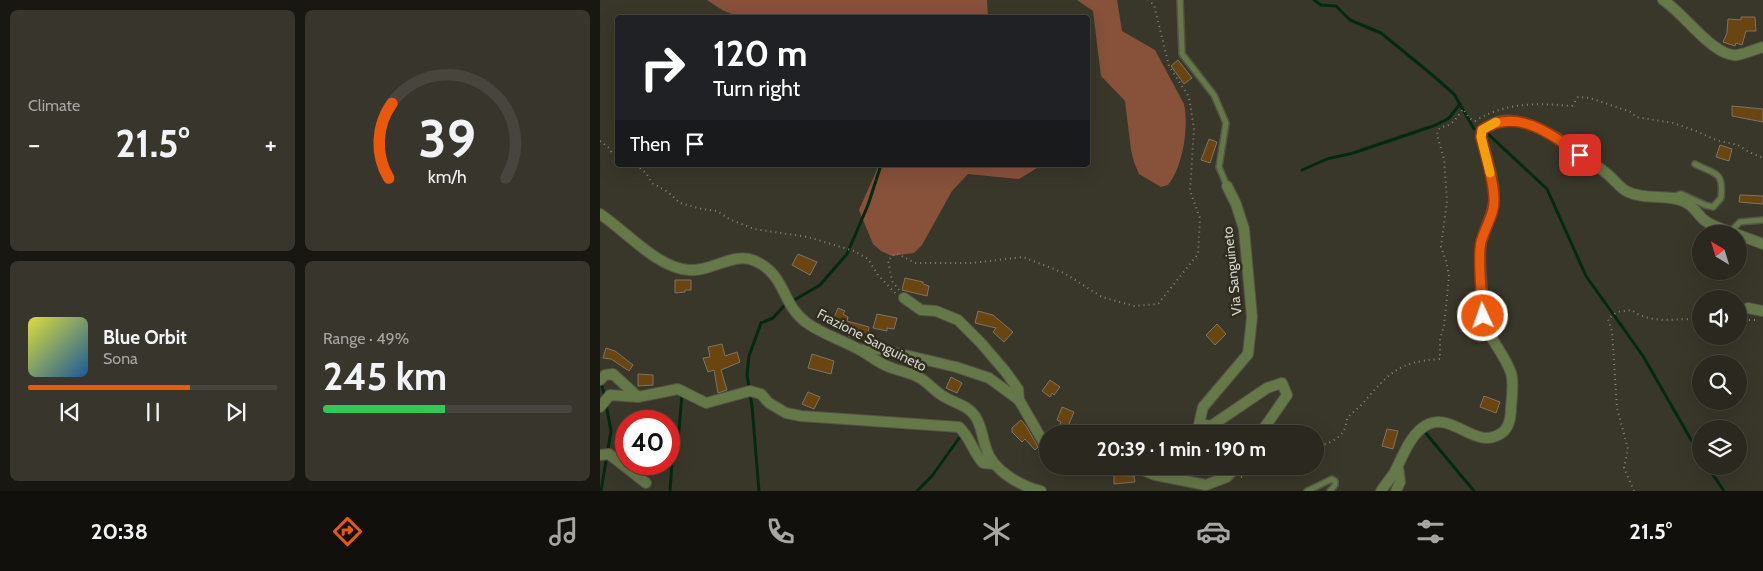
<!DOCTYPE html>
<html lang="en">
<head>
<meta charset="utf-8">
<style>
	:root { --surface:#2b291f; --page:#37352c; --text:#f1f3f6; --muted:#a6a6a4; --line:#47453d; --accent:#ea580c }
	body { margin:0; font-family:Cabin,sans-serif; background:var(--page); color:var(--text); height:100vh; display:flex; flex-direction:column; font-size:19px; white-space:nowrap }
	* { box-sizing:border-box; margin:0 }
	p { font-size:16px; color:var(--muted) }
	.icon { flex:none; width:28px; height:28px; fill:none; stroke:currentColor; stroke-width:2; stroke-linecap:round; stroke-linejoin:round }
	.map { position:relative; flex:1; overflow:hidden }
	.panel { display:flex; flex-direction:column; gap:10px; padding:10px; background:#181711; width:600px }
	.panel>* { flex:none }
	.top-card { position:absolute; left:15px; top:15px; width:475px; height:152px; border-radius:5px; box-shadow:0 5px 20px #0002,0 0 0 1px var(--line); background:#202124; color:#fff; overflow:hidden }
	.needle { width:32px; rotate:322deg }
	.fabs { position:absolute; left:1092px; top:225px; display:grid; gap:10px }
	.fabs a { display:grid; place-items:center; width:55px; height:55px; border-radius:50%; background:var(--surface); box-shadow:0 5px 20px #0002,0 0 0 1px var(--line); font-size:25px }
	.speed { position:absolute; left:15px; top:410px; display:flex; gap:10px; font-size:25px; font-weight:700; text-align:center }
	.speed>* { display:grid; place-content:center; width:65px; height:65px; border-radius:50%; background:var(--surface); box-shadow:0 5px 20px #0002,0 0 0 1px var(--line); line-height:1 }
	.speed .limit { border:8px solid #d22; background:#fff; color:#111 }
	.pin { position:absolute; display:grid; place-items:center; width:42px; height:42px; color:#fff; margin:-21px; border-radius:10px; box-shadow:0 2px 8px #0006 }
	.me { position:absolute; width:55px; margin:-28px; rotate:357deg; stroke-linejoin:round; filter:drop-shadow(0 0 4px #0008) }
	.turn { display:flex; align-items:center; gap:18px; height:105px; padding:0 15px; font-size:22px }
	.turn .icon { width:65px; height:65px; stroke-width:2.5 }
	.turn b { display:block; font-size:35px; line-height:42px }
	.then { display:flex; align-items:center; height:48px; padding:0 15px; background:#0003; gap:10px; font-size:19px }
	.big { font-size:38px; font-weight:700; line-height:1.1 }
	.panel .card { flex:1; display:flex; flex-direction:column; justify-content:center; gap:8px; min-width:0; padding:0 18px; border-radius:8px; background:var(--page) }
	.panel .dial { align-items:center; gap:0 }
	.dial svg { height:130px; overflow:visible; fill:none; stroke:var(--line); stroke-width:7; stroke-linecap:round; text-anchor:middle }
	.dial text { fill:var(--text); stroke:none }
	.song { display:flex; align-items:center; gap:15px }
	.cover { width:60px; height:60px; border-radius:8px; background:linear-gradient(135deg,hsl(60 70% 55%),hsl(210 70% 35%)) }
	.played { height:5px; border-radius:2px; background:linear-gradient(90deg,var(--accent) 65%,var(--line) 65%) }
	.keys { display:flex; justify-content:space-around; direction:ltr }
	.heat { display:flex; justify-content:space-between; align-items:center; font-size:28px; direction:ltr }
	.charge { height:8px; border-radius:4px; background:linear-gradient(90deg,#34c759 49%,var(--line) 0) }
	.panel .tiles { flex:1; display:grid; gap:10px; grid-template-columns:repeat(2,1fr) }
	.trip { position:absolute; left:439px; top:425px; width:285px; height:50px; border-radius:25px; background:var(--surface); box-shadow:0 5px 20px #0002,0 0 0 1px var(--line); font-weight:700; line-height:50px; text-align:center }
	.tab-bar { display:flex; height:80px; justify-content:space-around; align-items:center; background:#11100c; color:var(--muted) }
	.tab-bar .icon { width:35px; height:35px }
	.tab-bar .selected { color:var(--accent) }
	.tab-bar b { font-size:22px; color:var(--text) }
	main { display:flex; flex:1; min-height:0 }
	.map>svg:first-child { display:block }
	.green { fill:#87513a }
	.lines { fill:none; stroke-linecap:round; stroke-linejoin:round }
	.stream { stroke:#022a13; stroke-width:3 }
	.building { fill:#6a4510; stroke:#7e7366 }
	.service-casing { stroke:#555346; stroke-width:8 }
	.minor-casing { stroke:#555346; stroke-width:12 }
	.tertiary-casing { stroke:#555346; stroke-width:12 }
	.path { stroke:#858378; stroke-width:2; stroke-dasharray:1 4; stroke-linecap:butt }
	.service { stroke:#657848; stroke-width:5 }
	.minor { stroke:#657848; stroke-width:10 }
	.tertiary { stroke:#657848; stroke-width:10 }
	.route-casing { stroke:#983908; stroke-width:12 }
	.route { stroke:#ea580c; stroke-width:9 }
	.slow { stroke:#f59e0b; stroke-width:9 }
	.labels { text-anchor:middle; stroke-width:5; stroke-linejoin:round; paint-order:stroke }
	.street-label { font-size:14px; fill:#d5d3cb; stroke:#2f2d1f }
</style>
</head>
<body>
<main>
<section class="panel">
<div class="tiles">
<div class="card"><p>Climate</p>
<div class="heat"><a>−</a><b class="big">21.5°</b><a>+</a></div>
</div>
<div class="card dial"><svg viewBox="0 0 100 80">
<path d="M14 69A42 42 0 1 1 86 69"/>
<path d="M14 69A42 42 0 0 1 16 23" stroke="#ea580c"/>
<text x="50" y="56" font-size="32" font-weight="700">39</text>
<text x="50" y="72" font-size="11">km/h</text>
</svg></div>
<div class="card">
<div class="song"><i class="cover"></i><div><b>Blue Orbit</b><p>Sona</p></div></div>
<div class="played"></div>
<div class="keys"><svg class="icon" aria-label="previous" viewBox="0 0 24 24"><path d="M18 5L8 12l10 7zM5 5v14"/></svg><svg class="icon" aria-label="pause" viewBox="0 0 24 24"><path d="M8 5v14M16 5v14"/></svg><svg class="icon" aria-label="next" viewBox="0 0 24 24"><path d="M6 5l10 7-10 7zM19 5v14"/></svg></div>
</div>
<div class="card"><p>Range · 49%</p><b class="big">245 km</b><div class="charge"></div></div>
</div>
</section>
<div class="map">
<svg width="1163" height="491" viewBox="0 0 1163 491">
	<rect width="100%" height="100%" fill="#393729"/>
	<!-- green -->
	<g class="green">
		<path d="M107,0H387L388,17H139L122,10Z"/>
		<path d="M477,0H517L522,31L555,50L584,104C589,127 583,167 568,185L561,187L539,174L534,162L531,150L525,101L501,76L493,11Z"/>
		<path d="M279,165H442L419,179L368,174L352,191L322,245L314,253L292,256L281,251L273,244L259,210Z"/>
	</g>
	<g class="lines">
		<!-- stream -->
		<g class="stream">
			<path d="M714,0L721,5L736,6L750,20L781,33L830,73L854,94L874,129"/>
			<path d="M888,134L947,189L986,276L1043,356L1101,457"/>
			<path d="M702,170L727,159L753,153L836,125L849,118L860,104"/>
			<path d="M1,382L5,398"/>
			<path d="M824,431L874,491"/>
			<path d="M1107,466L1124,491"/>
			<path d="M1,491L11,431L6,404"/>
			<path d="M70,491L72,461L76,454L79,430L82,394"/>
			<path d="M159,491L152,406L147,375L149,356L161,323L173,318L184,306L220,285L247,254L268,205L281,165"/>
			<path d="M317,491L332,476L362,434"/>
		</g>
	</g>
	<!-- building -->
	<g class="building">
		<path d="M1141,17H1155L1156,31H1146L1142,45L1136,43L1135,46L1123,42L1127,33L1128,19L1141,20Z"/>
		<path d="M578,60L592,78L584,84L571,66Z"/>
		<path d="M1132,106L1163,109V122L1132,116Z"/>
		<path d="M609,139L617,142L610,163L601,160Z"/>
		<path d="M1120,145L1132,149L1129,161L1116,157Z"/>
		<path d="M1140,195L1163,196V204L1139,202Z"/>
		<path d="M198,254L217,262L210,275L192,265Z"/>
		<path d="M305,278L323,282V284L329,286L327,296L302,290Z"/>
		<path d="M75,280H91V290H85V292L75,293Z"/>
		<path d="M238,308L245,311L243,314L248,317L247,321L269,327L267,342L248,336L249,330L227,322L229,316L234,318Z"/>
		<path d="M378,311L393,315L413,332L404,342L393,332L396,328L375,323Z"/>
		<path d="M277,314L297,318L294,329L287,328V331L273,328Z"/>
		<path d="M617,324L626,334L615,345L606,335Z"/>
		<path d="M122,344L125,356L137,352L140,362L121,370L127,390L118,393L114,370L108,372L103,358L110,357L108,347Z"/>
		<path d="M6,348L15,351L33,365L29,371L11,359L3,358Z"/>
		<path d="M212,354L234,361L231,374L208,368Z"/>
		<path d="M38,374L53,375V385L38,386Z"/>
		<path d="M351,377L362,383L357,393L346,388Z"/>
		<path d="M450,380L460,387L454,395L452,393L450,397L442,391Z"/>
		<path d="M208,392L220,397L214,409L202,404Z"/>
		<path d="M884,396L900,402L896,413L880,407Z"/>
		<path d="M462,407L474,412L469,424L490,434H463L457,431L461,422L457,420Z"/>
		<path d="M421,420L426,426L438,447L435,450L425,439L422,442L412,432V428Z"/>
		<path d="M787,429L798,431L793,449L782,446Z"/>
		<path d="M514,475L534,476L535,482L514,484Z"/>
	</g>
	<g class="lines">
		<defs>
			<g id="service">
				<path d="M580,0L582,54L614,95L626,123L619,167L627,186"/>
				<path d="M1074,196L1081,194L1105,205L1113,207L1121,198C1124,170 1115,175 1095,164"/>
				<path d="M1131,231L1140,222L1163,220"/>
				<path d="M707,491L732,479L735,481V485L730,491"/>
			</g>
			<g id="minor">
				<path d="M1063,0C1082,11 1114,58 1137,55C1145,54 1155,49 1163,47"/>
				<path d="M627,186L636,204L644,229L652,317L648,354L603,407L599,424L611,426L667,388L682,383L687,395L660,434"/>
				<path d="M304,298L321,310L336,311L358,320L381,343L405,371L418,389L419,400"/>
				<path d="M1148,308L1163,311"/>
				<path d="M261,350L271,348L284,350L356,367L389,378L419,400L448,450"/>
				<path d="M0,380L5,375L13,374L38,397L78,389L106,403L150,391L161,394L169,403L186,413L201,416L359,427C370,437 373,452 383,463L394,464"/>
				<path d="M0,407L10,395L38,397"/>
				<path d="M0,455L9,454L46,483"/>
				<path d="M469,466L473,468L540,469L555,475L606,485L627,477L637,466"/>
				<path d="M796,491L800,482L798,466"/>
			</g>
			<g id="tertiary">
				<path d="M0,214C26,231 57,268 89,270C111,272 135,251 155,261C187,275 181,305 207,323C222,334 242,340 258,349C268,354 277,362 287,366C298,371 310,372 320,378C327,382 333,389 340,394C352,403 367,404 375,416C382,426 382,437 386,448C392,470 420,486 441,491"/>
				<path d="M1139,235L1163,244"/>
				<path d="M781,491C785,485 790,479 794,473C802,458 809,438 822,428C851,406 875,454 903,432C910,426 911,415 911,407C912,397 914,383 911,373C904,352 887,338 883,316C882,307 882,298 882,289C881,274 879,258 881,244C884,228 893,216 894,200C895,180 886,157 881,137L882,130C888,126 895,122 902,121C934,116 982,154 1006,173C1013,178 1018,186 1026,191C1045,201 1069,193 1085,202C1094,206 1098,215 1104,220C1113,227 1126,230 1136,234"/>
			</g>
		</defs>
		<!-- service casing -->
		<use href="#service" class="service-casing"/>
		<!-- minor casing -->
		<use href="#minor" class="minor-casing"/>
		<!-- tertiary casing -->
		<use href="#tertiary" class="tertiary-casing"/>
		<!-- path -->
		<g class="path">
			<path d="M0,141L9,148L12,153L18,155"/>
			<path d="M36,165L46,173L52,183L68,192L80,203L102,209L117,211L129,219L154,229L208,237L254,251L268,259L278,275L296,294"/>
			<path d="M299,290L292,281L288,260L296,253L315,263H372L423,257L464,273L502,297L534,306L558,304L598,254L600,218L590,191L594,129L589,97L569,66L554,5L548,0"/>
			<path d="M1139,320H1156"/>
			<path d="M715,447C725,445 739,440 744,430C746,427 746,422 747,419C751,413 759,408 763,403C790,372 798,362 840,359V339L844,326L849,276L846,261L841,247L847,201L844,159L837,135L838,130L841,127C853,126 857,117 863,109L869,118L875,121C906,102 937,103 972,106L978,97L990,98L1031,112L1036,117L1073,123L1096,131L1116,140L1138,145L1149,152L1163,158"/>
			<path d="M641,477L667,466"/>
			<path d="M1034,491L1024,468L1028,449L1017,408L1012,331L1008,319L1017,312L1032,310C1050,325 1079,318 1101,319"/>
		</g>
		<!-- service -->
		<use href="#service" class="service"/>
		<!-- minor -->
		<use href="#minor" class="minor"/>
		<!-- tertiary -->
		<use href="#tertiary" class="tertiary"/>
	</g>
	<g class="lines">
		<defs>
			<path id="route" d="M883,316C882,297 877,259 881,242C885,227 895,214 894,198C893,177 886,157 881,137L882,130C917,107 951,134 980,155"/>
		</defs>
		<!-- route casing -->
		<use href="#route" class="route-casing"/>
		<!-- route -->
		<use href="#route" class="route"/>
		<!-- slow -->
		<path class="slow" d="M890,173L881,137L882,130L896,122"/>
	</g>
	<g class="labels">
		<!-- street labels -->
		<g class="street-label">
			<text transform="translate(632 271) rotate(-96)" y="5">Via Sanguineto</text>
			<text transform="translate(272 340) rotate(27)" y="5">Frazione Sanguineto</text>
		</g>
	</g>
</svg>
<div class="fabs">
<a><svg class="needle" viewBox="-14 -14 28 28"><path d="M0-13l5 13h-10z" fill="#e53935"/><path d="M0 13l5-13h-10z" fill="#a6a6a4"/></svg></a>
<a><svg class="icon" aria-label="sound" viewBox="0 0 24 24"><path d="M4 9h4l5-4v14l-5-4H4zM17 9q2 3 0 6"/></svg></a>
<a><svg class="icon" aria-label="search" viewBox="0 0 24 24"><circle cx="10" cy="10" r="6"/><path d="M15 15l6 6"/></svg></a>
<a><svg class="icon" aria-label="layers" viewBox="0 0 24 24"><path d="M12 4l9 5-9 5-9-5zM3 14l9 5 9-5"/></svg></a>
</div>
<div class="speed"><div class="limit">40</div></div>
<div class="pin" style="left:980px;top:155px;background:#d93025"><svg class="icon" aria-label="arrive" viewBox="0 0 24 24"><path d="M6 21V4h12l-3 4 3 4H6"/></svg></div>
<svg class="me" style="left:883px;top:316px" viewBox="-20 -20 40 40"><circle r="17" fill="#ea580c" stroke="#fff" stroke-width="3"/><path d="M0-11L8 9 0 5-8 9z" fill="#fff"/></svg>
<div class="trip">20:39 · 1 min · 190 m</div>
<div class="top-card">
<div class="turn"><svg class="icon" aria-label="right" viewBox="0 0 24 24"><path d="M7 20v-9h11M14 6l5 5-5 5"/></svg><div><b>120 m</b>Turn right</div></div>
<div class="then">Then<svg class="icon" aria-label="arrive" viewBox="0 0 24 24"><path d="M6 21V4h12l-3 4 3 4H6"/></svg></div>
</div>
</div>
</main>
<nav class="tab-bar">
<b>20:38</b>
<svg class="icon selected" aria-label="directions" viewBox="0 0 24 24"><path d="M12 3l9 9-9 9-9-9zM9 14v-3h6M13 9l2 2-2 2"/></svg>
<svg class="icon" aria-label="music" viewBox="0 0 24 24"><path d="M9 18V5l10-2v13"/><circle cx="6" cy="18" r="3"/><circle cx="16" cy="16" r="3"/></svg>
<svg class="icon" aria-label="phone" viewBox="0 0 24 24"><path d="M5 4h4l2 5-3 2q2 4 5 5l2-3 5 2v4C11 20 4 13 5 4z"/></svg>
<svg class="icon" aria-label="climate" viewBox="0 0 24 24"><path d="M12 3v18M4 7l16 10M4 17L20 7"/></svg>
<svg class="icon" aria-label="car" viewBox="0 0 24 24"><path d="M5 17H2v-5l4-1 3-4h7l3 4 3 1v5h-3M9 17h6M6 11h13"/><circle cx="7" cy="17" r="2"/><circle cx="17" cy="17" r="2"/></svg>
<svg class="icon" aria-label="filters" viewBox="0 0 24 24"><path d="M4 7h16M4 17h16"/><circle cx="9" cy="7" r="2"/><circle cx="15" cy="17" r="2"/></svg>
<b>21.5°</b>
</nav>
</body>
</html>
